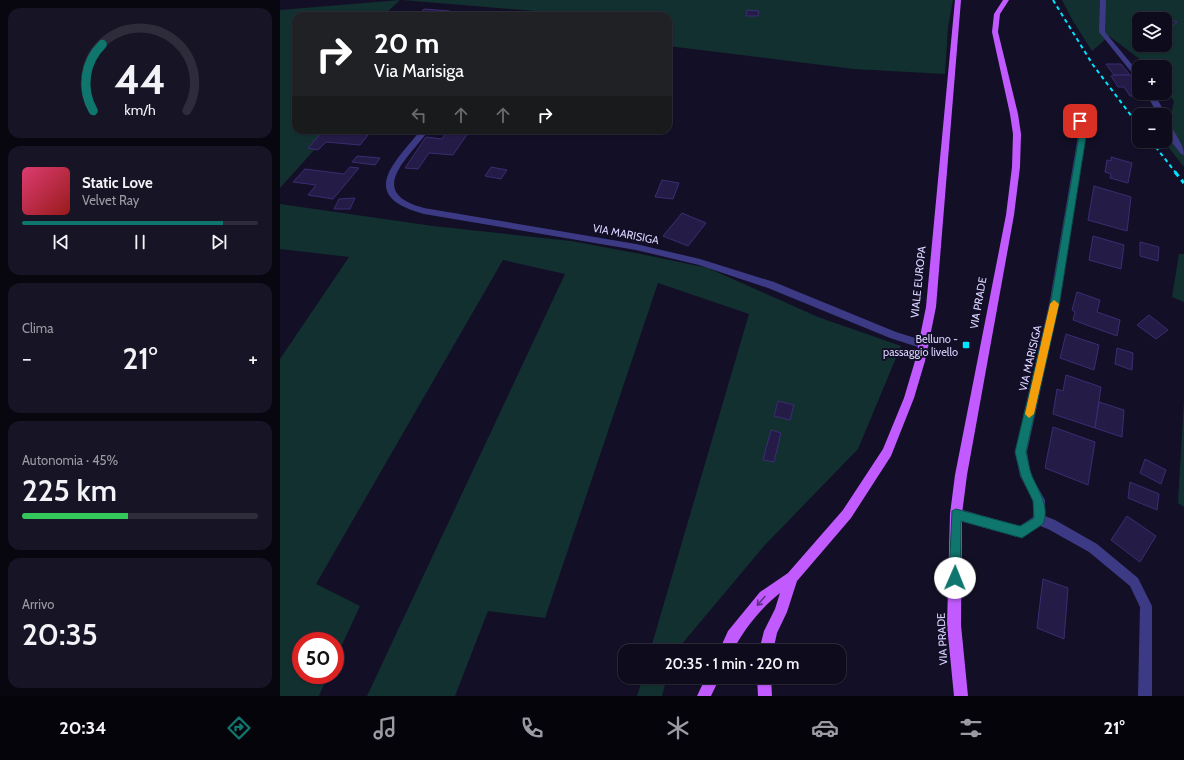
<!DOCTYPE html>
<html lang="it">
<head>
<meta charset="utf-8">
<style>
	:root { --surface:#0e0b1c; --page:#171425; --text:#f1f3f6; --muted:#9b9ba3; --line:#2e2b3b; --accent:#0f766e }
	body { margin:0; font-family:Cabin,sans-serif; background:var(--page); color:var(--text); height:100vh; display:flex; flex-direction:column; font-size:15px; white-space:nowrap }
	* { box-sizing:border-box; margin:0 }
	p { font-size:13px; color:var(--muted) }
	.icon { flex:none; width:22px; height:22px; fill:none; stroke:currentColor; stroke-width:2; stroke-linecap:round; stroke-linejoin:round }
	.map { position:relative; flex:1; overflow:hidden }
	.panel { display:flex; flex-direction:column; gap:8px; padding:8px; background:#08060f; width:280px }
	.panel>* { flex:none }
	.guide { position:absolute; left:12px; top:12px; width:380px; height:122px; border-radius:12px; box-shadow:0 1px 3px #0004,0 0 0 1px var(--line); background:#202124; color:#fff; overflow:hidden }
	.fabs { position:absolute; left:852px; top:12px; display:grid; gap:8px }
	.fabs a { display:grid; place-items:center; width:40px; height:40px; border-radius:8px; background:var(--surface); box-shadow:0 1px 3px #0004,0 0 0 1px var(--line); font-size:20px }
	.speed { position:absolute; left:12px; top:632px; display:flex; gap:8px; font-size:20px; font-weight:700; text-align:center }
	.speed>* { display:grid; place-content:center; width:52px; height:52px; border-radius:50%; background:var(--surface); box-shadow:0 1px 3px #0004,0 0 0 1px var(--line); line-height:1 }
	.speed .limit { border:6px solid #d22; background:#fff; color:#111 }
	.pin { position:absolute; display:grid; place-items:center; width:34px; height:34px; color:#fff; margin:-17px; border-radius:8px; box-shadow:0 2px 6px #0006 }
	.me { position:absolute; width:44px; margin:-22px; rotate:1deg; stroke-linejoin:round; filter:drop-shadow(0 0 3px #0008) }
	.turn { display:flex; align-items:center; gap:14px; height:84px; padding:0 16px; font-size:18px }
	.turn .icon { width:52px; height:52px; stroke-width:2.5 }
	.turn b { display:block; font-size:28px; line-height:34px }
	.lanes { display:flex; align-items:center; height:38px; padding:0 16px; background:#0003; justify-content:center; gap:20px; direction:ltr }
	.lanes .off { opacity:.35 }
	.big { font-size:30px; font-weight:600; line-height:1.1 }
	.panel .card { flex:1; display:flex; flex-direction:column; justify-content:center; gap:6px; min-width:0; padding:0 14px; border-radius:12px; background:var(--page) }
	.panel .dial { align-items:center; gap:0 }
	.dial svg { height:104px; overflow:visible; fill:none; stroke:var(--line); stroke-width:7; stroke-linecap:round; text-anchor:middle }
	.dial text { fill:var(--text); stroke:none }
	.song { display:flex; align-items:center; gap:12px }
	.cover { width:48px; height:48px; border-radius:6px; background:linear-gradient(135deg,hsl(340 70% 55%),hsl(0 70% 35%)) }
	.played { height:4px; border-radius:2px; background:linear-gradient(90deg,var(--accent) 85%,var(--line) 85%) }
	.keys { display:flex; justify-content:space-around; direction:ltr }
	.heat { display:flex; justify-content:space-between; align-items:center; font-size:22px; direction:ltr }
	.charge { height:6px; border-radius:3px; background:linear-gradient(90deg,#34c759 45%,var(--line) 0) }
	.trip { position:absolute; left:338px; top:644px; width:228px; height:40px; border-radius:12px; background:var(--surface); box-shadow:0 1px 3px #0004,0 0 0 1px var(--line); font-weight:600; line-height:40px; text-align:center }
	.tabs { display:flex; height:64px; justify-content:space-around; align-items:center; background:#06040b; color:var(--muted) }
	.tabs .icon { width:28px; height:28px }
	.tabs .active { color:var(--accent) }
	.tabs b { font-size:18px; color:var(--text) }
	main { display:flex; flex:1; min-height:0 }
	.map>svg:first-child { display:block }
	.green { fill:#12302f; fill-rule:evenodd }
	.building { fill:#241b47; stroke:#3b2d73 }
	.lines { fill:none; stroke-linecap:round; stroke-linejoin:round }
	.minor { fill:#3d3a85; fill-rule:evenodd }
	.major { fill:#c25bff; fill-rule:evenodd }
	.rail-far1 { stroke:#00e5ff; stroke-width:2; stroke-dasharray:4 3.5; stroke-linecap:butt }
	.rail { stroke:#00e5ff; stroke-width:3; stroke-dasharray:5.5 4.5; stroke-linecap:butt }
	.oneway { stroke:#623188 }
	.route { fill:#0f766e; stroke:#0a4d48 }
	.slow { fill:#f59e0b }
	.poi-dot { fill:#00e5ff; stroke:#130f26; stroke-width:1.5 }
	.labels { text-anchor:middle; stroke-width:4; stroke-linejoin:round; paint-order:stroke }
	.street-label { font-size:11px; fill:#d9d4ff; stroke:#130f26 }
	.poi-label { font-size:11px; fill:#d9d4ff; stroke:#130f26; text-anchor:end }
</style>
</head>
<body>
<main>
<section class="panel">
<div class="card dial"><svg viewBox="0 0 100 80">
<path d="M14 69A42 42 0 1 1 86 69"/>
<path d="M14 69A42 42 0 0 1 21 18" stroke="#0f766e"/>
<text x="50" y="56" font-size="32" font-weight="700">44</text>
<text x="50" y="72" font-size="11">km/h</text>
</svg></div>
<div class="card">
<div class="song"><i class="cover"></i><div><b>Static Love</b><p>Velvet Ray</p></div></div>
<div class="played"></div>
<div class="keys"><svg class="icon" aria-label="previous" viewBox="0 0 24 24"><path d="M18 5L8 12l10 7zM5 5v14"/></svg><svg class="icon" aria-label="pause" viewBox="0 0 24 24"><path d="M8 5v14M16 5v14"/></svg><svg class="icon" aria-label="next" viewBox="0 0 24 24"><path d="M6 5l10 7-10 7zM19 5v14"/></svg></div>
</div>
<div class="card"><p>Clima</p>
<div class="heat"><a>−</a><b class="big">21°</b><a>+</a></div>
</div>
<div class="card"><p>Autonomia · 45%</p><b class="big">225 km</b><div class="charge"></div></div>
<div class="card"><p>Arrivo</p><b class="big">20:35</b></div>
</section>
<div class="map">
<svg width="904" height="696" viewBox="0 0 904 696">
	<rect width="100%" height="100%" fill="#130f26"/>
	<!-- green -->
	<g class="green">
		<path d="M120,0L103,16H16V130H52L0,188V10Z"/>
		<path d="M122,0H673L668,27L665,74L574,69L388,46V16H290L291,14Z"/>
		<path d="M782,0H904V167L885,143L894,101L885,90V67H866L861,60L829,36L812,51L793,21ZM859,19H885V45H859Z"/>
		<path d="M0,204L153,226L291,241L361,254L428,268L538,317L621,346L578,449L484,546L396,651H370L469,314L378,283L265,618L208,611L175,696H87L285,274L223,260L36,584L80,606L55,660V641H21V675H48L39,696H0V359L69,257L0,249Z"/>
		<path d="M899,254H904V302L892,297Z"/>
		<path d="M904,399V507L898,503Z"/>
		<path d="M363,677H387L382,696H357Z"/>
	</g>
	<!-- building -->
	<g class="building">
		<path d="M144,9L170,11L166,16H138Z"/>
		<path d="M467,10L479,11L478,16H466Z"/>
		<path d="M884,17L897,22L885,31V19H881Z"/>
		<path d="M826,64H841L850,75H834Z"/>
		<path d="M834,75H850L859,87V93H863L865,96H850L844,87H838L831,76Z"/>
		<path d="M44,130L55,131L92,130L80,145L46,142L38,150L28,148Z"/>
		<path d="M168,130H190L173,155L149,153L138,169L125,168L146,137L162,139Z"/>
		<path d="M77,156L100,158L95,165L72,162Z"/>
		<path d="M831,157L852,163L848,183L830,178L831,174L825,172L827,160L831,161Z"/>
		<path d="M70,167L79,168L53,199L28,195L36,185L13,182L25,169L64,174Z"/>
		<path d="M211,167L227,170L221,179L205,176Z"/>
		<path d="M382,180L399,183L393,199L375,197Z"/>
		<path d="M814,186L851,197L847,231L808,220Z"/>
		<path d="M75,198L70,209H54L59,199Z"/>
		<path d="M402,213L426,223L408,246L383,236Z"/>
		<path d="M813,236L844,245L841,269L809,260Z"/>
		<path d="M860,242L879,247L878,261L860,256Z"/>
		<path d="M797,292L820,300L817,312L840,320L837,336L793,320L795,312L792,310Z"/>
		<path d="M869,315L888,330L876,339L857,325Z"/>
		<path d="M786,334L819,345L814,370L780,358Z"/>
		<path d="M837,348L853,353L852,370L835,364Z"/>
		<path d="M786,375L821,387L815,428L773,414L777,389L783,391Z"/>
		<path d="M498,401L514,405L510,420L494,416Z"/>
		<path d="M819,402L844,410L842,437L815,428Z"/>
		<path d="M773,427L815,442L808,485L765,468Z"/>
		<path d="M491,430L501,433L494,462L483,460Z"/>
		<path d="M865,459L886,470L881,484L860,473Z"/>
		<path d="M850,482L879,494L877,510L848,498Z"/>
		<path d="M847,516L876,536L860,562L831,540Z"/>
		<path d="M763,579L788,588L784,639L757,628Z"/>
	</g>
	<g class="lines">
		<!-- minor -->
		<g class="minor">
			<path d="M820,0H826L825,32L859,73V80L857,79L819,32Z"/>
			<path d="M866,93H874L886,115L885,116L878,115Z"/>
			<path d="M793,110H799L807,130L780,300L747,452L751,475L765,500V516L775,520L817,544L858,578L872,606V696H858L860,607L850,586L809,552L768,529L760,526L741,538L676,520L672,518L670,514L672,510L676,508L740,526L753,517V501L740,476L735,452L770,300L799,130L792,112Z"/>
			<path d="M885,121H888C893,131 904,144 904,155L901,154C892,142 885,136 885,121Z"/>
			<path d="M141,130H149C128,159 85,192 144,208L356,244L420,259L494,282L616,332L648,342L649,345L648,348L644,349L610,338L488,288L419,265L356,250L144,214C78,196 112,165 141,130Z"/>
		</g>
		<!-- major -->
		<g class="major">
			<path d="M675,0H681L656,307L645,361L634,398L611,456L571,518L517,581L507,612L497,633L493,651H479L484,631L495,609L500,593C482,607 463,630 453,651H439L448,631L480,592L508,573L563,510L603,449L624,398L635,361L646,307Z"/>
			<path d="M723,0H729L720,14L718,32L738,114L741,134L740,167L734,215L687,475L682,514L681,625L688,696H674L667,625L670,514L675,475L726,215L732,167L733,134L730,114L712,32L714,14Z"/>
			<path d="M426,677H440L431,696H417Z"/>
			<path d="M477,677H491L492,696H478Z"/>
		</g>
		<!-- rail-far1 -->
		<g class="rail-far1">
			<path d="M773,0L813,65L859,126"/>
			<path d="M871,141L896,173"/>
		</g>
		<!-- rail -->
		<path class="rail" d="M895,172L904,183"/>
	</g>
	<!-- one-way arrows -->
	<defs><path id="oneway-shaft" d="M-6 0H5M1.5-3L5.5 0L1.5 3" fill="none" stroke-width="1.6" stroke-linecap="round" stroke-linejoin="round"/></defs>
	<use class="oneway" href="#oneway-shaft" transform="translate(481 601) rotate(131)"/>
	<!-- route -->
	<path class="route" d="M797,119H802L807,130L780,300L746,452C748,460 749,469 752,476C759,492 770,507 763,524L742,538L681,521L680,578L679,582L675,584L671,582L669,578L672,511L676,509L740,526L754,518L753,501L741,476L735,452L771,300L800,130Z"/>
	<!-- slow -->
	<path class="slow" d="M774,300L779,304L754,414L749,418L745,414L770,304Z"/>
	<!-- markers -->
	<rect class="poi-dot" x="682" y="341" width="8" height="8" rx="2"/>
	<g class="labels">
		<!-- street labels -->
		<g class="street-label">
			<text transform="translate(346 234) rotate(11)" y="4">VIA MARISIGA</text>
			<text transform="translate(638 282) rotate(-84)" y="4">VIALE EUROPA</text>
			<text transform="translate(698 303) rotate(-80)" y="4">VIA PRADE</text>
			<text transform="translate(750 358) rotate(-77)" y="4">VIA MARISIGA</text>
			<text transform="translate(662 639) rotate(-93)" y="4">VIA PRADE</text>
		</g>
		<!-- poi labels -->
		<g class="poi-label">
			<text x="678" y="343">Belluno -<tspan x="678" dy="13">passaggio livello</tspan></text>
		</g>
	</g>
</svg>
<div class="fabs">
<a><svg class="icon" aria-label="layers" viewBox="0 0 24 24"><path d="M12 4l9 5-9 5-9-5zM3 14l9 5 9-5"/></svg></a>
<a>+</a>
<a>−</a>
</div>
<div class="speed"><div class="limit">50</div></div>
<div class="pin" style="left:800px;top:121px;background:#d93025"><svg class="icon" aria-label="arrive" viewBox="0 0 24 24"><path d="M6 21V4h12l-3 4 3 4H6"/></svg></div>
<svg class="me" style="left:675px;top:578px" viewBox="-20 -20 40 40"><circle r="19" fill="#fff"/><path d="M0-13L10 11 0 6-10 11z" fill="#0f766e"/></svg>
<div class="trip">20:35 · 1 min · 220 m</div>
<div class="guide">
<div class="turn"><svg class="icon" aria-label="right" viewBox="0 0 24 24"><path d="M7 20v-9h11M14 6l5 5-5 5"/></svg><div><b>20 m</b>Via Marisiga</div></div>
<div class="lanes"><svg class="icon off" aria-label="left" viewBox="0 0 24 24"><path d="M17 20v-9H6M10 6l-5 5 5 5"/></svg><svg class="icon off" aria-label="ahead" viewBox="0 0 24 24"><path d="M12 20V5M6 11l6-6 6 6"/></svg><svg class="icon off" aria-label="ahead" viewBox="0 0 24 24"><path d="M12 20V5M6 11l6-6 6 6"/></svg><svg class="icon" aria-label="right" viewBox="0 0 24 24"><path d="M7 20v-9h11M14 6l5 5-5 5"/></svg></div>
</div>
</div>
</main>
<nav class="tabs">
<b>20:34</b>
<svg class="icon active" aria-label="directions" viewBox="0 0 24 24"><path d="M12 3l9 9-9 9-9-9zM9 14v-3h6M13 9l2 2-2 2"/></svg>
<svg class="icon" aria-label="music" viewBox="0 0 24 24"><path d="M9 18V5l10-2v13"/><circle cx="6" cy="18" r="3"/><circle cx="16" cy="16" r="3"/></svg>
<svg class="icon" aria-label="phone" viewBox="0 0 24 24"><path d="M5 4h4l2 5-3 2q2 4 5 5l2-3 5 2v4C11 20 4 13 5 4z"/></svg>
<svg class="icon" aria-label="climate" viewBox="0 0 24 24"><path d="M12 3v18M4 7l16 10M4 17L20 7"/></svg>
<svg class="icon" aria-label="car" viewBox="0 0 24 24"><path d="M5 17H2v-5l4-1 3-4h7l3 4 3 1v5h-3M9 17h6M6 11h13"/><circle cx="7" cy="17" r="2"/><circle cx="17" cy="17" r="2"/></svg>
<svg class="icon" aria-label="filters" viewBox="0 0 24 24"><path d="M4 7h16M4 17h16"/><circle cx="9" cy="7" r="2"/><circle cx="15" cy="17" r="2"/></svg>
<b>21°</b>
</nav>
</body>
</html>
